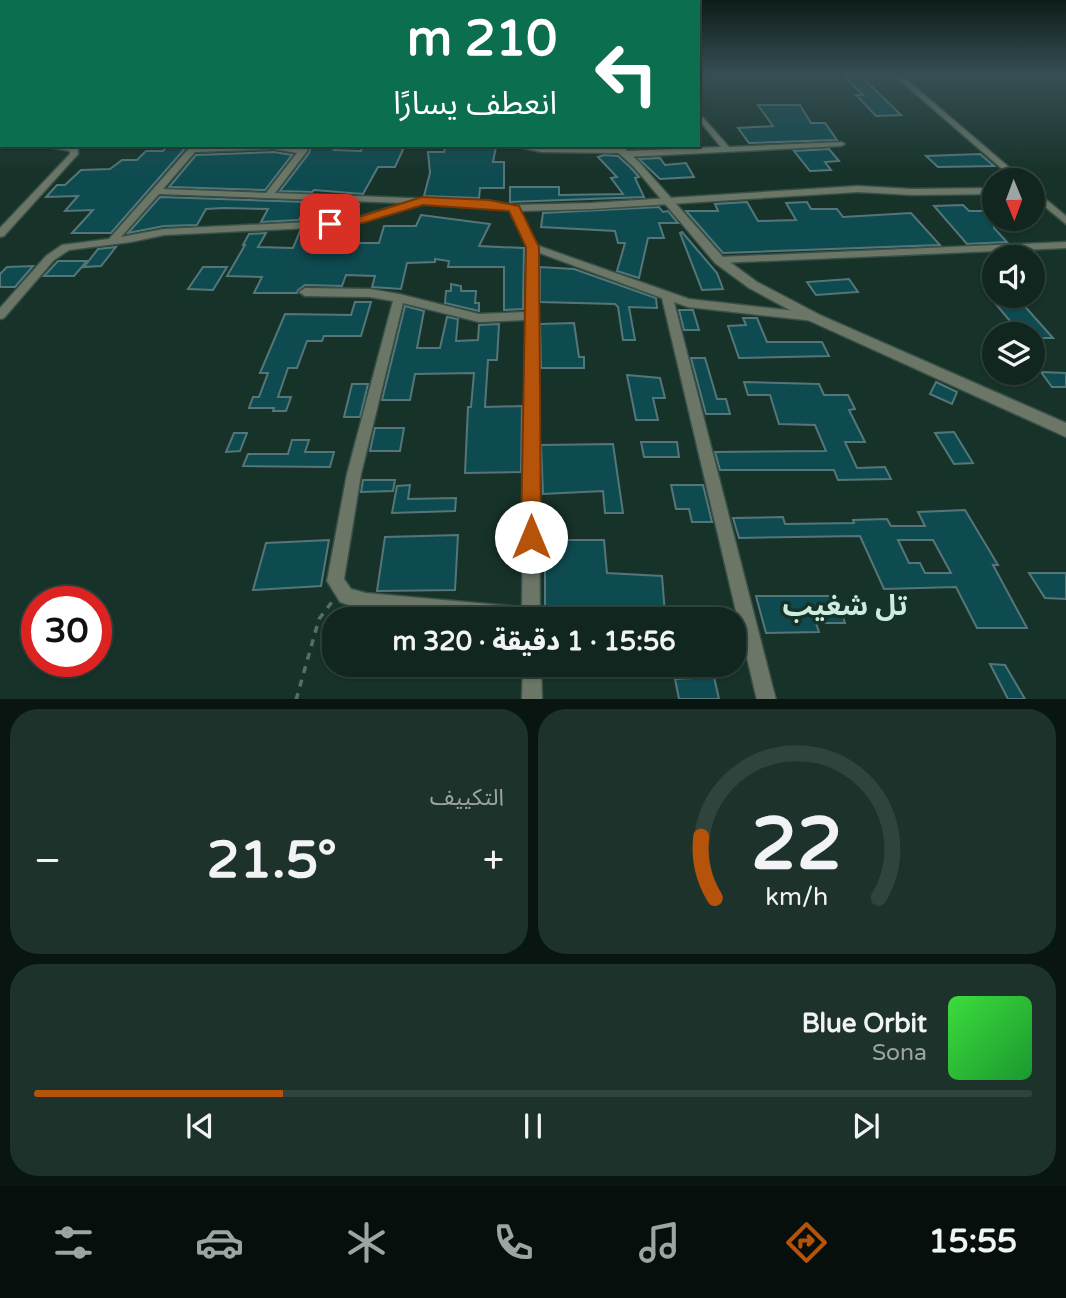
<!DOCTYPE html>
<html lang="ar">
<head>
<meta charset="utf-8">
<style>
	:root { --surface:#11261f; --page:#1e322c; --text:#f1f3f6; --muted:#9ca5a4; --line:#30433d; --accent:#b45309 }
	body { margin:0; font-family:"Varela Round","Noto Sans Arabic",sans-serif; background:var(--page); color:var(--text); direction:rtl; height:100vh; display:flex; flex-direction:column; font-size:26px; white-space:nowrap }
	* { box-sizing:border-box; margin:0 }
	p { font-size:23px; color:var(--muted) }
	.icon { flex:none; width:38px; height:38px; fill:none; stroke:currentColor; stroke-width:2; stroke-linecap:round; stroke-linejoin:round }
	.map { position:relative; height:699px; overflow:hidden; direction:ltr }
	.side { display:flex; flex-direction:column; gap:10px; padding:10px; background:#091511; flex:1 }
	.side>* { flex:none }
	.hud { position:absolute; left:0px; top:0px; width:700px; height:147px; box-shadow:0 2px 5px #0004,0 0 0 2px var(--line); direction:rtl; background:#0b6e4f; color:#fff; overflow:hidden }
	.needle { width:46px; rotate:179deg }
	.controls { position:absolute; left:982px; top:168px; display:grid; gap:14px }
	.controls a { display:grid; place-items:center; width:63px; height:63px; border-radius:50%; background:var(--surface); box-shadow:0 2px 5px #0004,0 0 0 2px var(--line); font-size:35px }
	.speed { position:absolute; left:21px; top:586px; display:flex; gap:14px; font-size:35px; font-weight:700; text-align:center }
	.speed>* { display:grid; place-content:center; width:91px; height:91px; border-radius:50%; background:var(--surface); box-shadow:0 2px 5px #0004,0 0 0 2px var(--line); line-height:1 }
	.speed .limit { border:10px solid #d22; background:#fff; color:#111 }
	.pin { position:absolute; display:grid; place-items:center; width:60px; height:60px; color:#fff; margin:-30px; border-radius:14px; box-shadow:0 4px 10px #0006 }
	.me { position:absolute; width:77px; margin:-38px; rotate:0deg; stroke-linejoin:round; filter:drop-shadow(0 0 5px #0008) }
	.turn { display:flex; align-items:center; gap:24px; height:147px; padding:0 28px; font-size:32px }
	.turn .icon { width:91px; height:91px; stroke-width:2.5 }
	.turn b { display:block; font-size:49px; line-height:60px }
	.big { font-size:52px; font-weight:800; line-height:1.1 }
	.side .widget { flex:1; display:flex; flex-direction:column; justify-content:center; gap:10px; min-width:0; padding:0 24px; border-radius:28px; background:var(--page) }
	.side .dial { align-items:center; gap:0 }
	.dial svg { height:182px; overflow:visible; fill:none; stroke:var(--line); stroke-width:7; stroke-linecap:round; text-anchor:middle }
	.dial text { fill:var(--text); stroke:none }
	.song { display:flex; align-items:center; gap:21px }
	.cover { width:84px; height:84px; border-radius:10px; background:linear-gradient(135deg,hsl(120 70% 55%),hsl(130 70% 35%)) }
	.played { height:7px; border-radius:4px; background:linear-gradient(90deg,var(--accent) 25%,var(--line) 25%) }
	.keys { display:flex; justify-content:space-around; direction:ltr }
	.heat { display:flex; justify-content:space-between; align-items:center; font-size:38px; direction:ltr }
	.side .tiles { flex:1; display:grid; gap:10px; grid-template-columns:1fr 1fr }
	.widget:last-child { grid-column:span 2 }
	.trip { position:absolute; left:322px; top:607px; width:424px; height:70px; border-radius:28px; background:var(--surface); box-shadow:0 2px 5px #0004,0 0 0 2px var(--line); font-weight:800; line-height:70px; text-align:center; direction:rtl }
	.tabs { display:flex; height:112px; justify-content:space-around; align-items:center; background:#070f0c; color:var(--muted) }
	.tabs .icon { width:49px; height:49px }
	.tabs .on { color:var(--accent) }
	.tabs b { font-size:32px; color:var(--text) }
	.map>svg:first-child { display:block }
	.building { fill:#0e4b50; stroke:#557679; stroke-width:2; fill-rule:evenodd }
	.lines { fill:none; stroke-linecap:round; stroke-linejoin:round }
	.minor-casing { stroke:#375048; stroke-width:3 }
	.tertiary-casing { stroke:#375048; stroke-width:3 }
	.path { stroke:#576e66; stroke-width:3.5; stroke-dasharray:7 7; stroke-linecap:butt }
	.minor { fill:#6b7666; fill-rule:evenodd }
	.tertiary { fill:#6b7666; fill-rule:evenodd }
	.route { fill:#b45309; stroke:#753606; stroke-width:2 }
	.labels { text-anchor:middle; stroke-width:7; stroke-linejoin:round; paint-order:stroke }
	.near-district-label { font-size:28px; font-weight:bold; fill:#ccecdf; stroke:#173229 }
</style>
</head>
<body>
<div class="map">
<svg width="1066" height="700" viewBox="0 0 1066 700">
	<rect width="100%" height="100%" fill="#173229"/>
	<!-- building -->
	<g class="building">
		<path d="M843,75H860L901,115L876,116L856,95H863Z"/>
		<path d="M758,105H800L811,123H825L837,140L749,143L738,128L773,126Z"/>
		<path d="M168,145H188L111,233H72L93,210L65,211L78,196L46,197L57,185H65L81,170L110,169L122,160H137L146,151H163Z"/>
		<path d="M311,145H336L334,150L361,151L363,145H405L395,167H378L363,194L314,190L312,192L280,191L309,153Z"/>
		<path d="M446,146L496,147L493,162H504V188H480L479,198L424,196L430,173L428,152H444Z"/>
		<path d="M829,149L839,161L825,162L831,170L810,171L794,151Z"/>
		<path d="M274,152L292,155L265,190L169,187L196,155Z"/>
		<path d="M980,154L994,166L938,167L926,156Z"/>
		<path d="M604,155L618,156L632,169L639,177L635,178L644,197L510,202V187H559V195L623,194L611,178L617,177L598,157Z"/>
		<path d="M660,158L665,165L686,163L694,177L660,179L639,159Z"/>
		<path d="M160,197L307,202L299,220L261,222L268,209L224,208L206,209L197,225L164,226L128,233Z"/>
		<path d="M747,202L758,221L796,220L786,203L807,202L811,209H837L843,217L911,213L940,245L723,253L686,211H718L715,204Z"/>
		<path d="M335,203L359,204L354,215L326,217Z"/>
		<path d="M963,205L969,211H994V228L1007,242L967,244L934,206Z"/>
		<path d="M659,207L663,212L668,211L678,223H659L664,238H648L639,278L617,271L625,243H618L615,231L541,227L543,213Z"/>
		<path d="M421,215L490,224L479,246L524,248L523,309L504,310V267H448L449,261L435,259V262L407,263L401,289L372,287L375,276L346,275L342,286L305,285L298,290L297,293H254L262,277L227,276L245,245H243L249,234L266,233L258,247L293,248L300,231L320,230L315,243H379L384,226H416Z"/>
		<path d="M682,232L717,273L723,289L702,290L680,233Z"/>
		<path d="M116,247L101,266L84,267L98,249Z"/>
		<path d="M58,261H87L74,276H44Z"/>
		<path d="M33,266L15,287H0V274L7,267Z"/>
		<path d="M203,267H227L213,290L188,289Z"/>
		<path d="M540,267L574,269L656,298L657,308L629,307L635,340H623L618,307L615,304L540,302Z"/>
		<path d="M849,279L858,292L816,295L807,282Z"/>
		<path d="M451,284L461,286V291H476L475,303H479V311L445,303L446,291H451Z"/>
		<path d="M355,302H371L361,336H324L322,341H307L297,368H288L278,397H291L286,411H273L274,408H249L253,397H259L268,373H260L285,314L351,315Z"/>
		<path d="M994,302H1021L1053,338H1032V334H1021Z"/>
		<path d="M405,306L424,311L417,348H440L447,317L458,319L456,341L478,340L479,325L499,324L497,360H488L485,407L522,406L521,472L465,473L468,407H471L474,373L415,374L410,400H382Z"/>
		<path d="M679,310H693L699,330H684Z"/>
		<path d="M743,318H757L767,342H822L829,356L739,358L728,326L746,325Z"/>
		<path d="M574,323L579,357H584V368H541L540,324Z"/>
		<path d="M691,358H705L717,399H726L730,414H706Z"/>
		<path d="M1041,372L1066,373V387H1052Z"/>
		<path d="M627,375L660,378L665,398H653L658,420H636Z"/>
		<path d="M744,382L819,384L824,395H848L855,409L849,410L865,442H845L857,468L885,467L891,479L838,480L834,470H720L715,452L826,451L815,425L779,424L770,395H748Z"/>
		<path d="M936,382L957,392L952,404L930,394Z"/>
		<path d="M352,384H368L360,417H344Z"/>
		<path d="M375,428H404L400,451H370Z"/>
		<path d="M954,432L973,463L954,464L935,433Z"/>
		<path d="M234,433H247L240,451L226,452Z"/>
		<path d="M292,440H309L305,452H334L330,467L243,466L248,454H288Z"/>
		<path d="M641,442H677L679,457H644Z"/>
		<path d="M613,444L623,513H605L603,491L543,494L541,445Z"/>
		<path d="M363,480H395L393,491L361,492Z"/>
		<path d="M410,485L408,499L456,498L455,511L392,513L397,486Z"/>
		<path d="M671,485H703L712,522H692L689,509H676Z"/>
		<path d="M965,510L998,565H993L1027,628H977L956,587L884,589L860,536L739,538L733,518L783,517L785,524L854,523L853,520L887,519L891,526H925L918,512ZM898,540H933L951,573H925L920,563H909Z"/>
		<path d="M458,535L455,590L377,591L385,537Z"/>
		<path d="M329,540L321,586L253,590L266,543Z"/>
		<path d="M545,540H604L607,573L662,576L665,614L610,611V619L545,618Z"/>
		<path d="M1029,573H1066V599L1045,598Z"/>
		<path d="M756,596H836L845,623H816L819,632L766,633Z"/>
		<path d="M990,664L1005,665L1025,699H1008Z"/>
		<path d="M714,677L719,699H679L675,679Z"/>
	</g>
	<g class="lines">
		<defs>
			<g id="minor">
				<path d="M894,75H901L1024,180H1015Z"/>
				<path d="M0,101H2L0,106Z"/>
				<path d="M698,112L729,147L841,142L845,144L841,146L625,157L621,153L541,152L509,145L622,148L626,151L721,147L698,119Z"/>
				<rect x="0" y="140" width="2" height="4"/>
				<path d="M38,145L74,147L78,149V154L4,236L0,237V228L70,154V151Z"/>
				<path d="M192,145H201L199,147L279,145L300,148L302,145H308L307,151L275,193L489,201L514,205L591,203L858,186L912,189L994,188V194L912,195L858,192L591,209L520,211L536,245L689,299L814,313L820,317L814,321L688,307L674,302L776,700H757L662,298L537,252L540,620H470L366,611L340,602L327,581L347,474L393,301L370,297L305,296L299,292L305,288L370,289L399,294L479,314L526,312L527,247L510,210L489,207L419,204L366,221L330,227L164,235L131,242L69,250L54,260L4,318L0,319V308L46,256L62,245L109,239ZM274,149L297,153L266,193L163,189L195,152ZM159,194L404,203L362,216L330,221L164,229L121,237ZM403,303L479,322L526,320L522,607L366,593L351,589L344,579L361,474Z"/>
				<path d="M1032,188L1066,216V224L1032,196Z"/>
				<path d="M1066,242V248L719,263L714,260L719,257Z"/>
				<path d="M523,665H541L542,700H522Z"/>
			</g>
			<path id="tertiary" d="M610,145H621L640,163L723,257L757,282L820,315L1066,423V437L810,321L749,288L715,263L634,167Z"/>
		</defs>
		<!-- minor casing -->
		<use href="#minor" class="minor-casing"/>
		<!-- tertiary casing -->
		<use href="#tertiary" class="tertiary-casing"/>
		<!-- path -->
		<path class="path" d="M296,700L319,619L332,602"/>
		<!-- minor -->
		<use href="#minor" class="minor"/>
		<!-- tertiary -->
		<use href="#tertiary" class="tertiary"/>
	</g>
	<!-- sky -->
	<linearGradient id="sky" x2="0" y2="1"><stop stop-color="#0d1c17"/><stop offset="0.43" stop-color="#364f54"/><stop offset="1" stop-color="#364f54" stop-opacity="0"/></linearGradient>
	<rect width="1066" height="173" fill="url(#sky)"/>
	<!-- route -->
	<path class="route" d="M422,197L489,200L519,206L539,247L541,537L538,544L531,547L524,544L521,537L526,247L509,211L423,205L363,223L330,228L324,224L326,221L362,216Z"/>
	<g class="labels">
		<!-- near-district labels -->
		<g class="near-district-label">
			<text x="845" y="615">تل شغيب</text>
		</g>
	</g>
</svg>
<div class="controls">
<a><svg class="needle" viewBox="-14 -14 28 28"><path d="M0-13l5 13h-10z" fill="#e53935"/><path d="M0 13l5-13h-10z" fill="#9ca5a4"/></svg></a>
<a><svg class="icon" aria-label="sound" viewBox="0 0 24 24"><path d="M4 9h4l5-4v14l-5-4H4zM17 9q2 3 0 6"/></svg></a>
<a><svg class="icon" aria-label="layers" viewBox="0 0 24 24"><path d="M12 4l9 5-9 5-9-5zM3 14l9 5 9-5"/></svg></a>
</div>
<div class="speed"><div class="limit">30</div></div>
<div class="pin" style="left:330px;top:224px;background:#d93025"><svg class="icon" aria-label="arrive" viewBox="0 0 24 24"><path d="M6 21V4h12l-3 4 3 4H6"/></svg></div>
<svg class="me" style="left:531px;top:537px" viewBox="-20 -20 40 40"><circle r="19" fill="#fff"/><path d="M0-13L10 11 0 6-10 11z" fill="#b45309"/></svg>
<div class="trip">15:56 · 1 دقيقة · 320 m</div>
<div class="hud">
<div class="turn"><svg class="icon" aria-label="left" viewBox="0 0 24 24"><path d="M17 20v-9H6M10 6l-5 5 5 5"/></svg><div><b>210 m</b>انعطف يسارًا</div></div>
</div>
</div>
<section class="side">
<div class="tiles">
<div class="widget dial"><svg viewBox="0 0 100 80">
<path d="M14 69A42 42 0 1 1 86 69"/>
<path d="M14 69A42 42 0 0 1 8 42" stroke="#b45309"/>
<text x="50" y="56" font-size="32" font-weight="700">22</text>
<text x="50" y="72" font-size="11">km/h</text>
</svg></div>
<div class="widget"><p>التكييف</p>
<div class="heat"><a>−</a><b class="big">21.5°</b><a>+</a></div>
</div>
<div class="widget">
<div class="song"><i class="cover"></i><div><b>Blue Orbit</b><p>Sona</p></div></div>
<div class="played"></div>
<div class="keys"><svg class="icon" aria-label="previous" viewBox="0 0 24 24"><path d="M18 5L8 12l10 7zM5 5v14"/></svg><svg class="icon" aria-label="pause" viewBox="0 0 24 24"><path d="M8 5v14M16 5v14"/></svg><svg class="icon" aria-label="next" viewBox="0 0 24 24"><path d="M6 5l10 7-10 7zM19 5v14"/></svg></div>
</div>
</div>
</section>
<nav class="tabs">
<b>15:55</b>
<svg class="icon on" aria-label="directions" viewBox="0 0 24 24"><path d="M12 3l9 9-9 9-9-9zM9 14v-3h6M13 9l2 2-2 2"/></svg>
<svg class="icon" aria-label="music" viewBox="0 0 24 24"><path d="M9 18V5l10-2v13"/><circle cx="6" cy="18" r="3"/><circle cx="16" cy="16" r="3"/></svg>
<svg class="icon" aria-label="phone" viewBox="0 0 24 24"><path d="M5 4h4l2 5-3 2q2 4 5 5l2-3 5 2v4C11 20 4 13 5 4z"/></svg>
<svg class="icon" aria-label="climate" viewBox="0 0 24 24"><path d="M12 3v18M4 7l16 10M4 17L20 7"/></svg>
<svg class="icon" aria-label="car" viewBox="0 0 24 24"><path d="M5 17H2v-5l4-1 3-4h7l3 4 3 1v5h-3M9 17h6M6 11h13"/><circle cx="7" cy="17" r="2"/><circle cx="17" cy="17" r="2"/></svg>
<svg class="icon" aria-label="filters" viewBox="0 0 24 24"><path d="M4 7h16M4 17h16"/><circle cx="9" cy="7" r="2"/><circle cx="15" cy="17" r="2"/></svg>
</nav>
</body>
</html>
